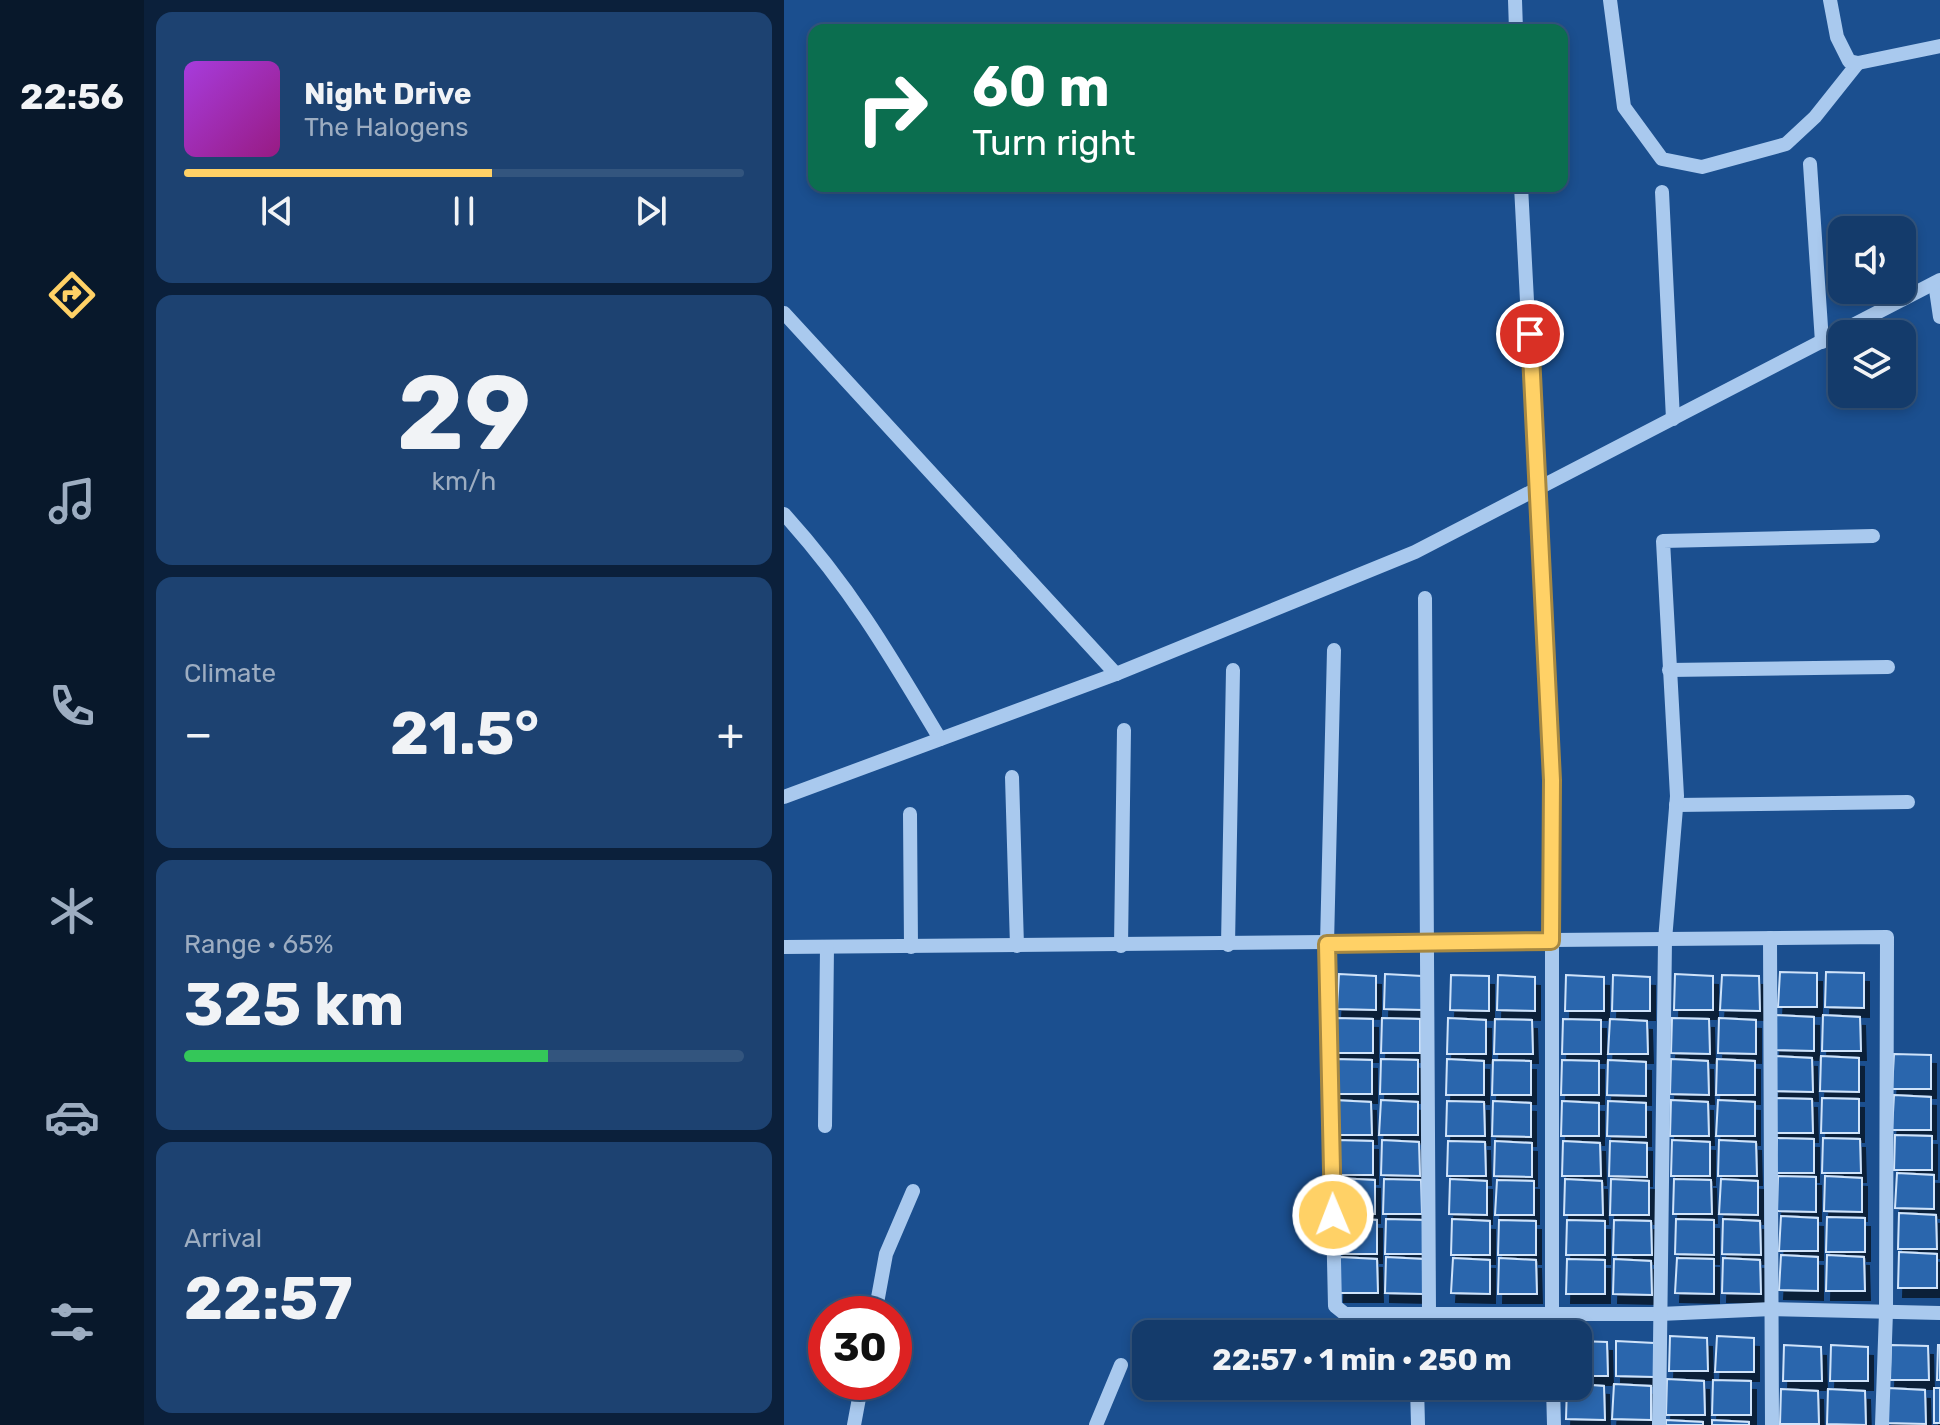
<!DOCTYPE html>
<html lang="en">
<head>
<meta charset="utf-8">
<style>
	:root { --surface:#143b6b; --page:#1d4271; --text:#f1f3f6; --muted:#9dadc1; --line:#33557e; --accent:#ffd166 }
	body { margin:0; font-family:Rubik,sans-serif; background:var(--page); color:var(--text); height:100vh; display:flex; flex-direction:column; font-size:30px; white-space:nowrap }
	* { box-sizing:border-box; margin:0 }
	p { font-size:26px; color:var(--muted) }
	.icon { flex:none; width:44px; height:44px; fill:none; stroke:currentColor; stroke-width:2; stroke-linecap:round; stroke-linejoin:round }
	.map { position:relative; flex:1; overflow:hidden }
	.details { display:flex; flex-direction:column; gap:12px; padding:12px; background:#0b203b; width:640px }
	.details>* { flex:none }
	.banner { position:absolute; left:24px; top:24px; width:760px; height:168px; border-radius:16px; box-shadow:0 4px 12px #0003,0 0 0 2px var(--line); background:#0b6e4f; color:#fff; overflow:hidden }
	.controls { position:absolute; left:1044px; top:216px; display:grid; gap:16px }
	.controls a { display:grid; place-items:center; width:88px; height:88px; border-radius:16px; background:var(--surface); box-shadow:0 4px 12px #0003,0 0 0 2px var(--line); font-size:40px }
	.speed { position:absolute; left:24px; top:1296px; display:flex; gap:16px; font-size:40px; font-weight:700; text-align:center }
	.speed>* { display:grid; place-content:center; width:104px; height:104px; border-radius:50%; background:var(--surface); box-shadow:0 4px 12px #0003,0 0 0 2px var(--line); line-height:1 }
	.speed .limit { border:12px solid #d22; background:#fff; color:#111 }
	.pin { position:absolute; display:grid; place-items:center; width:68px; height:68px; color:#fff; margin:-34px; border:4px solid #fff; border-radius:50%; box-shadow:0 2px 8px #0007 }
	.me { position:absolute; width:88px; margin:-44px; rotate:359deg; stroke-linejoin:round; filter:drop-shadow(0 0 6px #0008) }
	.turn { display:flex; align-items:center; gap:28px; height:168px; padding:0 32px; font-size:36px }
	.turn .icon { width:104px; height:104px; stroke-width:2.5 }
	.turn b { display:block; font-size:56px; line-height:68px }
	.big { font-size:60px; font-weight:700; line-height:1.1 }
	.details .card { flex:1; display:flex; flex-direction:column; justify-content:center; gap:12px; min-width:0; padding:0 28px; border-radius:16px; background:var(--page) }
	.details .dial { align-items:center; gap:0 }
	.dial b { font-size:104px; line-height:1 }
	.song { display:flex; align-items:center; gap:24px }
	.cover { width:96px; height:96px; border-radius:12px; background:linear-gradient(135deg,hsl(280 70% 55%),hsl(310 70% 35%)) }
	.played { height:8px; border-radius:4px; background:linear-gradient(90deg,var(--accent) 55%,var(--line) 55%) }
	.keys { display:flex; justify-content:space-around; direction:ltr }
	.heat { display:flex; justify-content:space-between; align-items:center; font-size:44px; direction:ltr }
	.charge { height:12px; border-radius:6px; background:linear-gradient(90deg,#34c759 65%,var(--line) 0) }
	.trip { position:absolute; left:348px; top:1320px; width:460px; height:80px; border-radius:16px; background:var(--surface); box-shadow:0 4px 12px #0003,0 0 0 2px var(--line); font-weight:700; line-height:80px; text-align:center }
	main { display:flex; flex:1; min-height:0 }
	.dock { display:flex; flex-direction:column; width:144px; justify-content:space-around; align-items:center; background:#08182b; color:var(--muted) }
	.dock .icon { width:56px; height:56px }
	.dock .current { color:var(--accent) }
	.dock b { font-size:36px; color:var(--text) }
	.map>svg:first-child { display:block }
	.building { fill:#2a66ad; stroke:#cfe3fa; stroke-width:2; filter:url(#shadow) }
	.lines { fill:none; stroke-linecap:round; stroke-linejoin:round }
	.minor { stroke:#a9c9ee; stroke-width:14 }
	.route-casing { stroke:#a68842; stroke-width:20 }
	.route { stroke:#ffd166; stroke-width:14 }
</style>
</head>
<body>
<main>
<nav class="dock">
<b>22:56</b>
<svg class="icon current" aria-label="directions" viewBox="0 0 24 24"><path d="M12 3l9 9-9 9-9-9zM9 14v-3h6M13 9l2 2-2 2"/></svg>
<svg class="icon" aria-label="music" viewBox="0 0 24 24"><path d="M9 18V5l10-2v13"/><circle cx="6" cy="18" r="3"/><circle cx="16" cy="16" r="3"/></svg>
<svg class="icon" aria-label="phone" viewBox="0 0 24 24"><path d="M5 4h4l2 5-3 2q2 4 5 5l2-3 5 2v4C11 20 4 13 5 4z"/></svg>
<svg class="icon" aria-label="climate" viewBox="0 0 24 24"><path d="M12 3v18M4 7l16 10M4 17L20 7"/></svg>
<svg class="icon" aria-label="car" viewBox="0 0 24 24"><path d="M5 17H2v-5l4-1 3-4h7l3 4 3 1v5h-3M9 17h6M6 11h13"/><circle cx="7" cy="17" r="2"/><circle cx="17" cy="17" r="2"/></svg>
<svg class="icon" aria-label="filters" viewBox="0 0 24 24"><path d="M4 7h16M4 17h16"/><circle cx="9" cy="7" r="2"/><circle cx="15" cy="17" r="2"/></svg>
</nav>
<section class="details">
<div class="card">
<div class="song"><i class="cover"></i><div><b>Night Drive</b><p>The Halogens</p></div></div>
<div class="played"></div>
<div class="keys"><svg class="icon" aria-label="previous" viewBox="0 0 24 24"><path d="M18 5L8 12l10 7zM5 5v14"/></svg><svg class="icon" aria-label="pause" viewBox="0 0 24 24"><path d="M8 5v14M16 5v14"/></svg><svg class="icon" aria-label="next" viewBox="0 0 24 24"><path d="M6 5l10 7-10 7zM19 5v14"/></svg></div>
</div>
<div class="card dial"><b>29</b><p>km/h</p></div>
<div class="card"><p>Climate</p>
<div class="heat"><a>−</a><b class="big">21.5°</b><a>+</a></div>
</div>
<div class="card"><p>Range · 65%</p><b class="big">325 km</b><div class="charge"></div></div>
<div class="card"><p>Arrival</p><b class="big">22:57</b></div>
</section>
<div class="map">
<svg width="1156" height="1425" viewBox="0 0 1156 1425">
	<defs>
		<filter id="shadow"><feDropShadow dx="5" dy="9" stdDeviation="0" flood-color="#0009"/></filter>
	</defs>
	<rect width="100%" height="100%" fill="#1b4f8f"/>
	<!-- building -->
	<g class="building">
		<path d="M996,972L1033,973V1007H994Z"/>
		<path d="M1042,972L1080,973V1008L1041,1007Z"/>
		<path d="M555,974L592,976V1010L553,1009Z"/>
		<path d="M601,974L638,976L639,1010L600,1009Z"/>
		<path d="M891,974L929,976V1010H890Z"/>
		<path d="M667,975L705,976V1011L666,1010Z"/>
		<path d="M714,975L751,977V1011L713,1010Z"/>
		<path d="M782,975L820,977V1011H781Z"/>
		<path d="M829,975L866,977V1011H828Z"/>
		<path d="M938,975L975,976L976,1011L936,1010Z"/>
		<path d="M992,1015L1030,1017V1051L991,1050Z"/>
		<path d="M1039,1015L1076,1017L1077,1051H1038Z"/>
		<path d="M552,1018L589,1019V1053H551Z"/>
		<path d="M598,1018L636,1019V1053H597Z"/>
		<path d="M664,1018L702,1020V1054H663Z"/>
		<path d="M888,1018L925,1019L926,1054L887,1053Z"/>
		<path d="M935,1018L972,1020V1054L934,1053Z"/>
		<path d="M711,1019L748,1020L749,1054H710Z"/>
		<path d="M779,1019L817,1020V1054H778Z"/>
		<path d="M826,1019L863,1021L864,1054H824Z"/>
		<path d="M1110,1054L1147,1055V1089H1108Z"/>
		<path d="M991,1056L1028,1058L1029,1092L990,1091Z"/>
		<path d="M1037,1056L1075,1058V1092L1036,1091Z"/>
		<path d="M550,1059L588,1060V1094H549Z"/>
		<path d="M597,1059L634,1060V1094H596Z"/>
		<path d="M663,1059L700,1061V1095H662Z"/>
		<path d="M887,1059L924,1061L925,1095L886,1094Z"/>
		<path d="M933,1059L971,1061V1095H932Z"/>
		<path d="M709,1060L747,1061V1095H708Z"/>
		<path d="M778,1060L815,1061V1095H777Z"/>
		<path d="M824,1060L862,1062V1096L823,1095Z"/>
		<path d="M1110,1095L1147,1097V1130H1108Z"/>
		<path d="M991,1098L1028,1099L1029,1133H990Z"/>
		<path d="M1038,1098L1075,1099V1133H1037Z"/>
		<path d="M550,1100L587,1102L588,1135H549Z"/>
		<path d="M597,1100L634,1102V1135H595Z"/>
		<path d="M887,1100L924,1102L925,1136H886Z"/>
		<path d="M934,1100L971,1102V1136H932Z"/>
		<path d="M663,1101L700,1102L701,1136H662Z"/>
		<path d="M709,1101L747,1103V1137L708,1136Z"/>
		<path d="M778,1101L815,1103V1136H777Z"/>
		<path d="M824,1101L862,1103V1137L823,1136Z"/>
		<path d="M1111,1135L1148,1136V1170H1110Z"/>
		<path d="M993,1138L1030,1139V1173H991Z"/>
		<path d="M1039,1138L1076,1139L1077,1173H1038Z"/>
		<path d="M552,1140L589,1141V1175H550Z"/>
		<path d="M598,1140L635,1142L636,1176L597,1175Z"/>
		<path d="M888,1140L926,1142V1176H887Z"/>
		<path d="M935,1140L972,1142L973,1176H934Z"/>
		<path d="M664,1141L701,1142L702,1176H663Z"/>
		<path d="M711,1141L748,1143V1177L710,1176Z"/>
		<path d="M779,1141L816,1143L817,1176H778Z"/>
		<path d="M826,1141L863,1143V1177L825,1176Z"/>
		<path d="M1113,1173L1150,1175V1209L1111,1208Z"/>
		<path d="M994,1176L1032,1177V1212L993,1211Z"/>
		<path d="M1041,1176L1078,1178V1212L1040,1211Z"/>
		<path d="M553,1178L591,1180V1214L552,1213Z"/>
		<path d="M600,1179L637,1180L638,1214H599Z"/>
		<path d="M666,1179L703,1181V1215L665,1214Z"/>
		<path d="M781,1179L818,1181L819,1215H780Z"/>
		<path d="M827,1179L865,1181V1215H826Z"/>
		<path d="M890,1179L927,1180L928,1214H889Z"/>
		<path d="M937,1179L974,1181V1215L935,1214Z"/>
		<path d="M713,1180L750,1181V1215H711Z"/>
		<path d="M1115,1213L1152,1215L1153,1249H1114Z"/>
		<path d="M997,1216L1034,1218V1251H995Z"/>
		<path d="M1043,1217L1081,1218V1252H1042Z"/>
		<path d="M556,1218L593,1220V1254H554Z"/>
		<path d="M602,1219L640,1220V1254H601Z"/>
		<path d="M668,1219L706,1221V1255H667Z"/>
		<path d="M892,1219L930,1220V1255L891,1254Z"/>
		<path d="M939,1219L976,1221L977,1255L938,1254Z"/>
		<path d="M715,1220L752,1221V1255H714Z"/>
		<path d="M783,1220L821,1221V1255H782Z"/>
		<path d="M830,1220L867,1221L868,1255H829Z"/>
		<path d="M1115,1252L1153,1254V1288H1114Z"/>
		<path d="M997,1255L1034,1257V1291L995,1290Z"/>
		<path d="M1043,1255L1080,1257L1081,1291H1042Z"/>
		<path d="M556,1257L593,1259L594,1293H555Z"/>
		<path d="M602,1257L640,1259V1294L601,1293Z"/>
		<path d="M669,1258L706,1260V1294L667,1293Z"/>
		<path d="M715,1258L752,1260L753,1294H714Z"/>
		<path d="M893,1258L930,1259V1294L891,1293Z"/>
		<path d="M939,1258L976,1260L977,1294L938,1293Z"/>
		<path d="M783,1259L821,1260V1294H782Z"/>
		<path d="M830,1259L867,1261L868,1295L829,1294Z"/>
		<path d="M886,1336L923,1338L924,1371H885Z"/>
		<path d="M933,1336L970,1338V1372H931Z"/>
		<path d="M794,1341L823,1342L824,1376H794Z"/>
		<path d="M832,1341L870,1343V1377L832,1376Z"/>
		<path d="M1000,1345L1037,1347L1038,1381H999Z"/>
		<path d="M1047,1345L1084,1347V1381H1046Z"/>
		<path d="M1107,1345L1144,1346L1145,1380H1106Z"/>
		<path d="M1154,1345H1156V1380H1153Z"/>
		<path d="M883,1379L920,1381L921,1415H882Z"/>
		<path d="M929,1380L967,1381V1415H928Z"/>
		<path d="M794,1384L820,1386L821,1420L782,1419L783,1386Z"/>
		<path d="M830,1384L867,1386V1420L828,1419Z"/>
		<path d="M1104,1388L1141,1390L1142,1424L1103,1423Z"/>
		<rect x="1150" y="1388" width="6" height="35"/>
		<path d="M997,1389L1034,1391L1035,1424H996Z"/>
		<path d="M1044,1389L1081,1391L1082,1425L1043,1424Z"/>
		<path d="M882,1420L919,1422V1425H882Z"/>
		<path d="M928,1420L965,1422V1425H928Z"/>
	</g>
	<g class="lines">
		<!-- minor -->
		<g class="minor">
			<path d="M731,0L732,30"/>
			<path d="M826,0L840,107L878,159L918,167L1002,144L1031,117L1074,63"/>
			<path d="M1046,0L1053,37L1065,61L1074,63L1156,46"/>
			<path d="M1026,164L1038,342"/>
			<path d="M737,186L768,780V1334"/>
			<path d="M878,192L889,419"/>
			<path d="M1151,283L1156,317"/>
			<path d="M0,313L332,674"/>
			<path d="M0,514C67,588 106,655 156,739"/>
			<path d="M641,598L645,1312"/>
			<path d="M550,650L543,944L551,1306L561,1314H876L988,1309L1156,1313"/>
			<path d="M885,670L1104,667"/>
			<path d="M228,777L233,946"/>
			<path d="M0,797L332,674L631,552L1156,280"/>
			<path d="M892,805L1124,802"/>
			<path d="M126,814L127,947"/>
			<path d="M986,938L988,1425"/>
			<path d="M444,945L449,670"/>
			<path d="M337,946L340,730"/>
			<path d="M0,947L1103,937L1102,1312L1098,1425"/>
			<path d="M41,1126L43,947"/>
			<path d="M91,1314L102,1254L129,1191"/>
			<path d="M633,1314V1334"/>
			<path d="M633,1386L634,1425"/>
			<path d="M769,1386L770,1425"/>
			<path d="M70,1425L78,1382"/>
			<path d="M312,1425L337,1365"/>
			<path d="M875,1425L881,940L893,796L879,541L1089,536"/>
		</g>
	</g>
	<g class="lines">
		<defs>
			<path id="route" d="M549,1215L543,944L767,941L768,780L746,334"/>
		</defs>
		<!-- route casing -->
		<use href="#route" class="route-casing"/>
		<!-- route -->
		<use href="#route" class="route"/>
	</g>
</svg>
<div class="controls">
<a><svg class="icon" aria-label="sound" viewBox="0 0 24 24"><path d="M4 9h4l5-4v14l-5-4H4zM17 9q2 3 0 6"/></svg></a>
<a><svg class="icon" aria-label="layers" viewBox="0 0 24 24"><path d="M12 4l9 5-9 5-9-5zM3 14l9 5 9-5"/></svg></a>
</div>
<div class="speed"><div class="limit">30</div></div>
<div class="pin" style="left:746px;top:334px;background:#d93025"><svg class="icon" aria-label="arrive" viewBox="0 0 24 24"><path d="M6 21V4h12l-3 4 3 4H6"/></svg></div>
<svg class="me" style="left:549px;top:1215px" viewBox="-20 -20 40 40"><circle r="17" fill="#ffd166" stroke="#fff" stroke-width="3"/><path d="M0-11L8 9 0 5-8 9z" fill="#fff"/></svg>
<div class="trip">22:57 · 1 min · 250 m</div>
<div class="banner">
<div class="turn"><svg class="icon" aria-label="right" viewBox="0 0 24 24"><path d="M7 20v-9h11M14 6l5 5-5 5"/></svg><div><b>60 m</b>Turn right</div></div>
</div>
</div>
</main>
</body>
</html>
